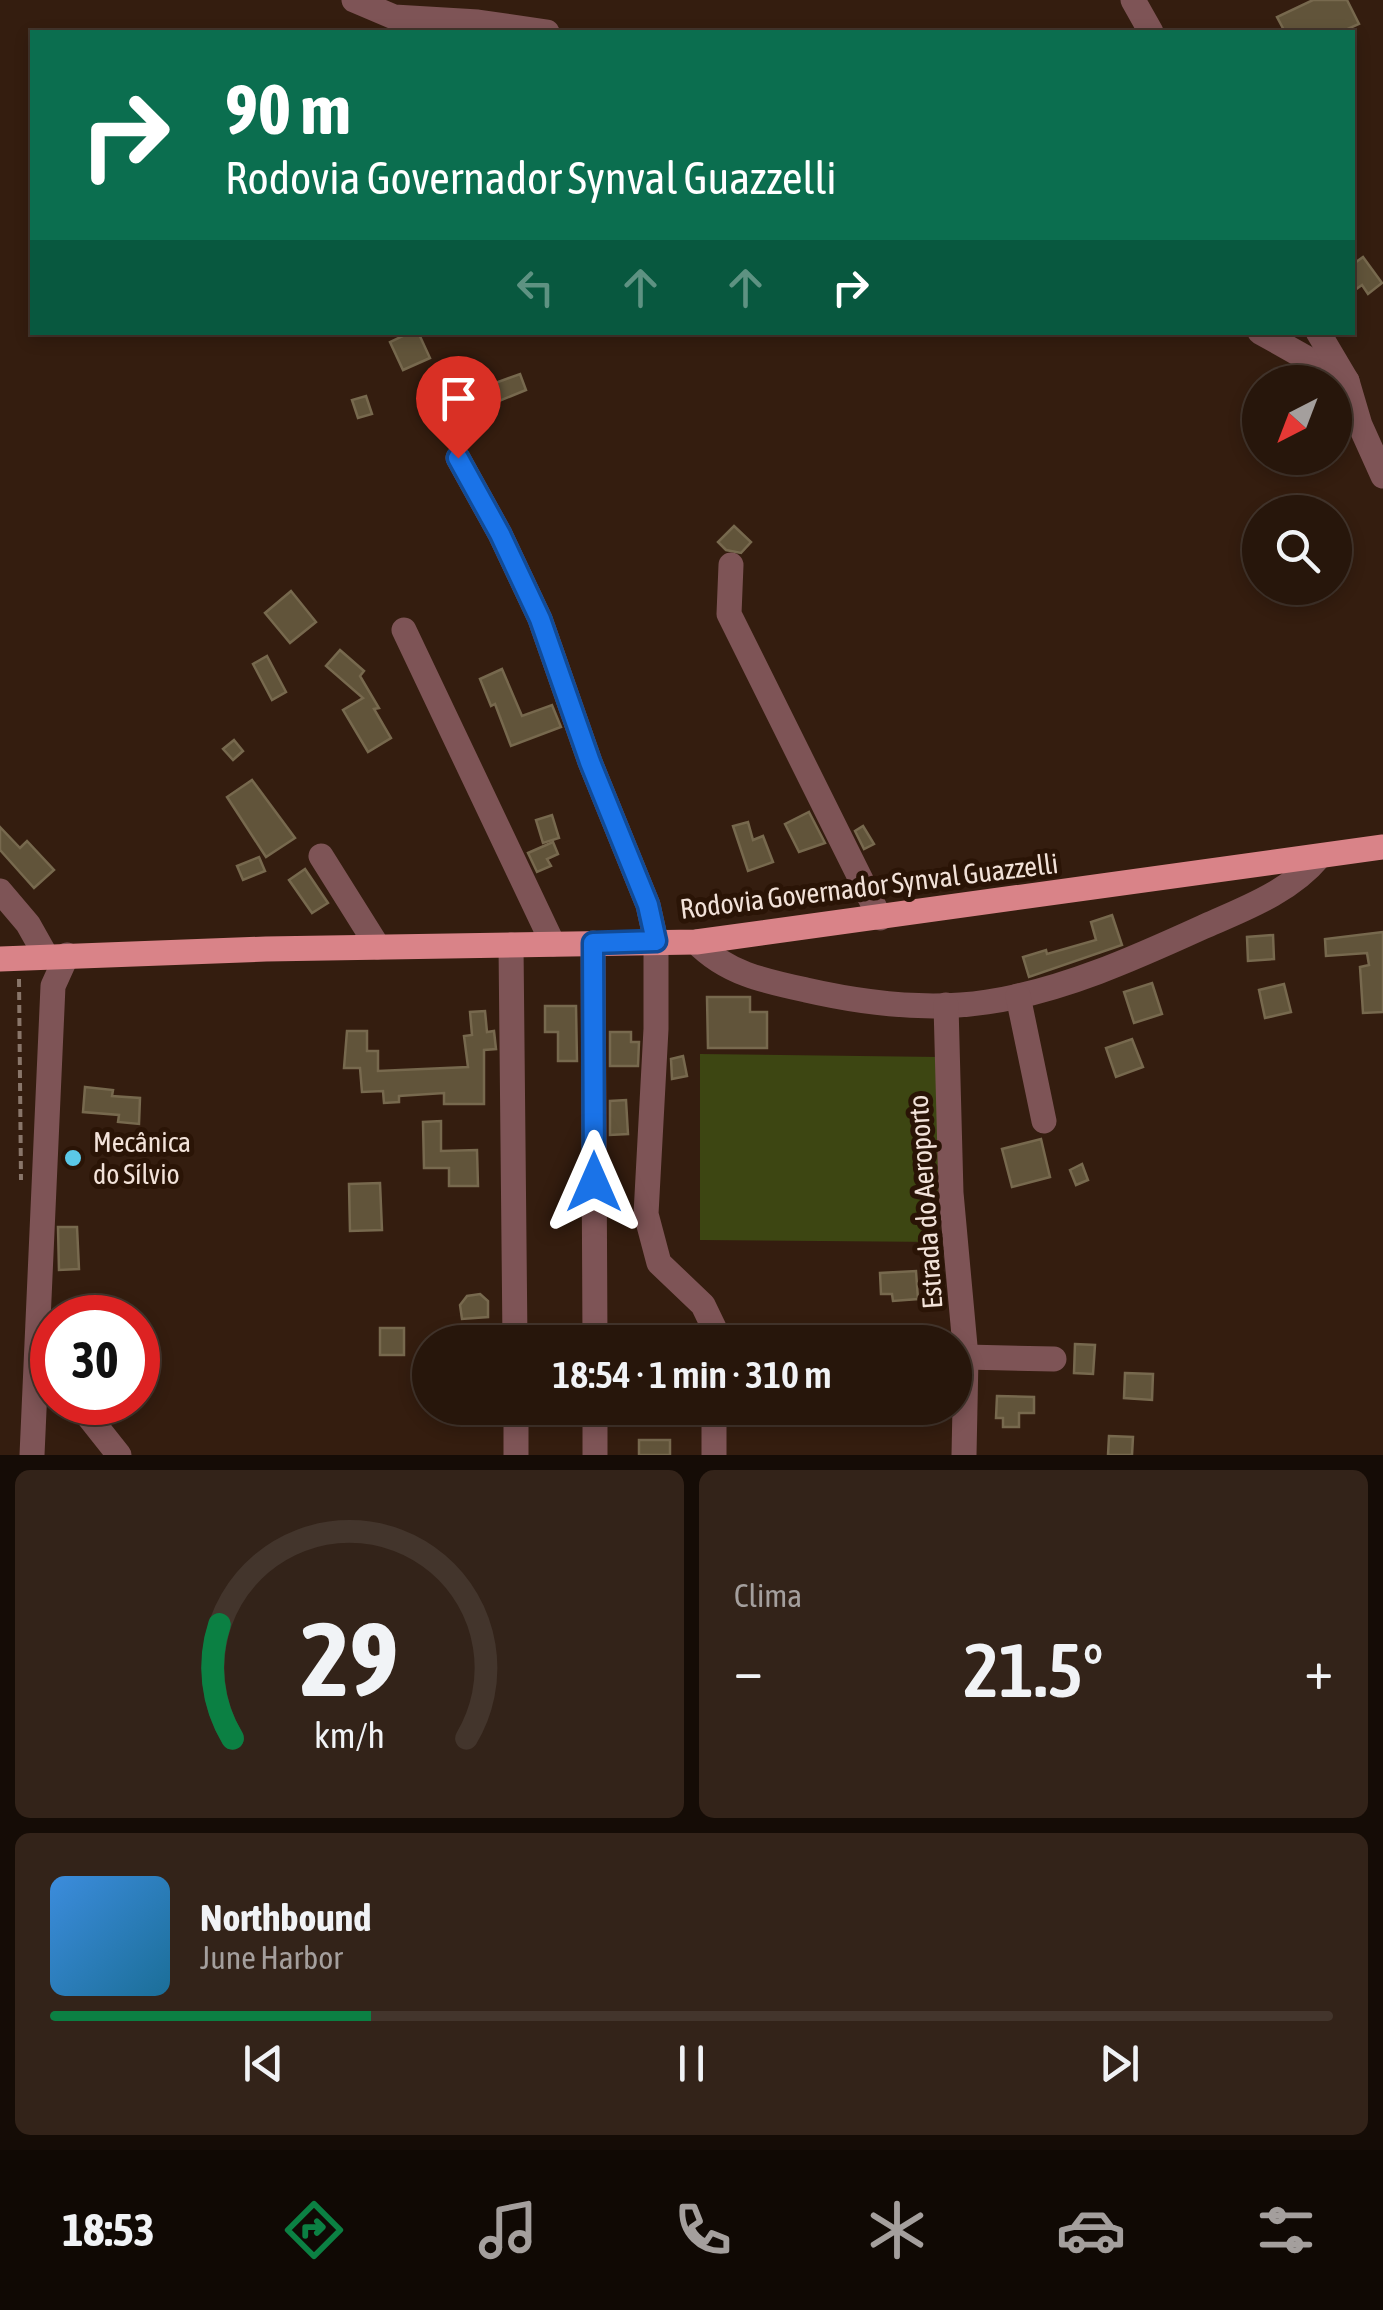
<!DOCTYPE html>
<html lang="pt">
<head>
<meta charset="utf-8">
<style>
	:root { --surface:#27160b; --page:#332319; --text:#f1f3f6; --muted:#a49f9d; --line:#43352c; --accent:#0b8043 }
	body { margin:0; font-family:"Asap Condensed",sans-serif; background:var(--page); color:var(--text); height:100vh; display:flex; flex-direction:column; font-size:38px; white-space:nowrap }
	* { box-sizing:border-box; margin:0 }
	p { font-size:32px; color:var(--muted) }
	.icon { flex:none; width:55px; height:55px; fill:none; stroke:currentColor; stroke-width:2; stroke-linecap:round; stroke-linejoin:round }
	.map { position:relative; height:1455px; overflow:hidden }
	.details { display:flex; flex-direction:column; gap:15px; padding:15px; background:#150c06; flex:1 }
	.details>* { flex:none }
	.top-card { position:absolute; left:30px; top:30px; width:1325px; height:305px; border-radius:0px; box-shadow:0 5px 15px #0003,0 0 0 2px var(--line); background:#0b6e4f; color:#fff; overflow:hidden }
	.needle { width:65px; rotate:222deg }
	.controls { position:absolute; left:1242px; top:365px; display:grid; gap:20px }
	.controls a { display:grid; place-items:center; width:110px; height:110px; border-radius:50%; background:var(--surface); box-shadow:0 5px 15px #0003,0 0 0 2px var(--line); font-size:50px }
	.speed { position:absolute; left:30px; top:1295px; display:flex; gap:20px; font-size:50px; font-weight:700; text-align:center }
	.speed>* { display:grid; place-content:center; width:130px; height:130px; border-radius:50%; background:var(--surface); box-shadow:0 5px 15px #0003,0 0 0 2px var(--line); line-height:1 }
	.speed .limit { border:15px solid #d22; background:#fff; color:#111 }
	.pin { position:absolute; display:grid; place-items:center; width:85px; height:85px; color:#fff; margin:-102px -42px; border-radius:50% 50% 50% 0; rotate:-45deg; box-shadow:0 0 10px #0007 }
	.pin .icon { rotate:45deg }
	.me { position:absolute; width:110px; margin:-55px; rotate:0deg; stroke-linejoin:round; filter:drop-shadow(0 0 8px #0008) }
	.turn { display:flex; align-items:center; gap:35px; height:210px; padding:0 30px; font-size:45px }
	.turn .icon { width:130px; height:130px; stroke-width:2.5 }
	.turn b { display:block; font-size:70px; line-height:85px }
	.lanes { display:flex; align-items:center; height:95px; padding:0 30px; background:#0003; justify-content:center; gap:50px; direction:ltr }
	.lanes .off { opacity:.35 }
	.big { font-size:75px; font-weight:600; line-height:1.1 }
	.details .card { flex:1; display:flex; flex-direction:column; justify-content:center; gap:15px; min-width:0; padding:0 35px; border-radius:15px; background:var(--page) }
	.details .dial { align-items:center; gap:0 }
	.dial svg { height:260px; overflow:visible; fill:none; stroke:var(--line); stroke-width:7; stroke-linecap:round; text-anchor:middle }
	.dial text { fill:var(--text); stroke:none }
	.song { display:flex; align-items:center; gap:30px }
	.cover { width:120px; height:120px; border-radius:15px; background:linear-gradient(135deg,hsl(210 70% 55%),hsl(200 70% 35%)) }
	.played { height:10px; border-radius:5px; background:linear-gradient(90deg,var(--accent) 25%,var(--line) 25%) }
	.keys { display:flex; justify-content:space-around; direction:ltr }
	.heat { display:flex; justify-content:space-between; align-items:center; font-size:55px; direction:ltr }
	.details .tiles { flex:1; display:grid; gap:15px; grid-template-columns:1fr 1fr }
	.card:last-child { grid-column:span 2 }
	.trip { position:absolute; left:412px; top:1325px; width:560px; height:100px; border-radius:50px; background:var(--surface); box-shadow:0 5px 15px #0003,0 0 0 2px var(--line); font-weight:600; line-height:100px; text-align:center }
	.tabs { display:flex; height:160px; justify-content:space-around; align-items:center; background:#100904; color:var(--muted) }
	.tabs .icon { width:70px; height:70px }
	.tabs .selected { color:var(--accent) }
	.tabs b { font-size:45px; color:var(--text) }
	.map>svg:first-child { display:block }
	.green { fill:#3d4612 }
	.building { fill:#61543a; stroke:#77694e; stroke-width:2.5 }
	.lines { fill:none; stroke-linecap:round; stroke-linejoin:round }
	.path { stroke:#89766a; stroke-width:4; stroke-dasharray:8 5; stroke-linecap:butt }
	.minor { stroke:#7e5456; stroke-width:25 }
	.major { stroke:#d98388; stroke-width:25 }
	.route-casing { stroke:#114b97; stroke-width:25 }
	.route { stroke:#1a73e8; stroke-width:18 }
	.poi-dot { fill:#5bc8e7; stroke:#2a1406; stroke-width:4 }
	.labels { text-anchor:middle; stroke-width:10; stroke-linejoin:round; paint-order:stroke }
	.street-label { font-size:28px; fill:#f2e2d9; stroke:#2a1406 }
	.poi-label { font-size:28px; fill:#f2e2d9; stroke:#2a1406; text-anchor:start }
</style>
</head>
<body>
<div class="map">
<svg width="1383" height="1455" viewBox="0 0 1383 1455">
	<rect width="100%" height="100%" fill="#341d0f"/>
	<!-- green -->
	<path class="green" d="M700,1054L939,1057L938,1242L700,1240Z"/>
	<!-- building -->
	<g class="building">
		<path d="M1313,0H1347L1359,24L1341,32H1285L1277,17Z"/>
		<path d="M1363,257L1382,283L1368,294L1362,285L1352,292V265Z"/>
		<path d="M411,332H418L430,358L403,370L390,342Z"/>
		<path d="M520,374L526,390L494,403L487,386Z"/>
		<path d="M366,396L372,414L358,418L352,400Z"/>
		<path d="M734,526L751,542L741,553L726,550L718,542Z"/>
		<path d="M291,591L316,622L290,643L265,613Z"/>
		<path d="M340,650L364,671L360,676L379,708L374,709L391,738L368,752L343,710L363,698L326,666Z"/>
		<path d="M267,656L286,692L272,700L253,664Z"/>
		<path d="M502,669L522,716L552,705L561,727L511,746L495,704L491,706L480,679Z"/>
		<path d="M234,740L243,751L233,760L223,749Z"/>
		<path d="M252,780L295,838L266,857L227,797Z"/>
		<path d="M809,812L825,843L799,852L785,824Z"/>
		<path d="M552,815L559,838L543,843L536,820Z"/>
		<path d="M748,822L753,840L763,836L773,862L748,871L733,826Z"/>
		<path d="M863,826L874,844L864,849L855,831Z"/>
		<path d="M0,827L20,848L27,841L54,870L34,888L0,850Z"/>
		<path d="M553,842L558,854L547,859L551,866L537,872L528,853Z"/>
		<path d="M259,857L265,871L243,880L237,866Z"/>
		<path d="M305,869L328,903L312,913L289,880Z"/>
		<path d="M1112,915L1122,945L1029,977L1023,957L1046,950L1047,954L1096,940L1091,922Z"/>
		<path d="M1383,932V1012L1363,1013L1360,967L1369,965L1367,953L1326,956L1325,939Z"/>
		<path d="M1273,935L1274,959L1248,961L1247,937Z"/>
		<path d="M1152,983L1162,1014L1134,1023L1124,992Z"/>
		<path d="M1284,984L1291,1012L1265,1018L1259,990Z"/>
		<path d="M707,997H750V1012H767V1048H708Z"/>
		<path d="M545,1006H576L577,1061H558V1032H545Z"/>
		<path d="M485,1011L487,1032L494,1031L496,1049L484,1050V1104H444V1093L399,1096V1102L384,1103L383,1091L362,1092L360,1068H344L347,1031H367V1051H378V1071L468,1067L464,1036L472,1035L470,1012Z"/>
		<path d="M610,1032H631V1042H639L638,1066H610Z"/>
		<path d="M1132,1039L1143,1067L1116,1077L1106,1048Z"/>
		<path d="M683,1056L687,1076L672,1079L671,1059Z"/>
		<path d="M85,1087L113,1090L112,1096L140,1098L139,1124L118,1122L119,1115L83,1112Z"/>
		<path d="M626,1100L628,1134L610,1135V1101Z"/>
		<path d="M441,1121V1151L477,1150L478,1186H449V1168H424L423,1122Z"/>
		<path d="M1041,1139L1050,1177L1012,1187L1002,1149Z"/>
		<path d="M1082,1164L1088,1180L1076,1185L1070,1170Z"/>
		<path d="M380,1183L382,1230L350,1231L349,1184Z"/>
		<path d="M58,1227H77L79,1269L59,1270Z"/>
		<path d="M916,1271L918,1299L893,1301L892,1294H881L880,1273Z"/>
		<path d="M480,1294L488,1301V1317L462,1319L460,1305L467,1296Z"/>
		<rect x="380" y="1328" width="24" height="27"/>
		<path d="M1075,1344L1095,1345L1093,1374L1074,1373Z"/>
		<path d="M1125,1373L1153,1374L1152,1400L1124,1398Z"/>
		<path d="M997,1396L1034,1397V1413H1019V1427H1003V1418H996Z"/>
		<path d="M1109,1436L1133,1437L1132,1455H1108Z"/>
		<rect x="639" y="1440" width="31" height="15"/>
	</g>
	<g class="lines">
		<!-- path -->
		<path class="path" d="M19,979L21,1180"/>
		<!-- minor -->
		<g class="minor">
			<path d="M354,0L394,17L478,22L547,32"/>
			<path d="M1133,0L1151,32"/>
			<path d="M1260,332L1347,381"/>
			<path d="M1318,332L1347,381L1360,425L1383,476"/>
			<path d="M458,458L500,534L540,619L590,762L648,905L656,941V1029L646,1214L659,1263L703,1305L716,1332L715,1342"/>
			<path d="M731,565L729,614L880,918"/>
			<path d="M404,630L553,944"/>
			<path d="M321,856L378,947"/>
			<path d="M0,891L28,924L46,956"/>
			<path d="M696,942C726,973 764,981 806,990C863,1003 928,1011 987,1002C1062,991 1135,958 1203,927C1244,909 1290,892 1319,857"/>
			<path d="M593,943L595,1342"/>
			<path d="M511,945L515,1342"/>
			<path d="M1018,996L1044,1121"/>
			<path d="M946,1005L951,1193L966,1357L964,1455"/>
			<path d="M966,1357L1054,1359"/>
			<path d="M77,1402L119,1455"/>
			<path d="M516,1408V1455"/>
			<path d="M595,1408V1455"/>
			<path d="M32,1455L53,986L67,955"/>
			<path d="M714,1455V1408"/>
		</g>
		<!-- major -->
		<path class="major" d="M0,959L266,949L696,942L1383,847"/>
	</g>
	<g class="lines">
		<defs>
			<path id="route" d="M458,458L500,534L540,619L590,762L648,905L656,941L593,943L594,1182"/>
		</defs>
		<!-- route casing -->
		<use href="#route" class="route-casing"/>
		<!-- route -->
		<use href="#route" class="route"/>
	</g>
	<!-- markers -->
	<circle class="poi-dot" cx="73" cy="1158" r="10"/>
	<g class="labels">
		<!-- street labels -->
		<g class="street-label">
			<text transform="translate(869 886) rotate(-7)" y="10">Rodovia Governador Synval Guazzelli</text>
			<text transform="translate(925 1202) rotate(-94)" y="10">Estrada do Aeroporto</text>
		</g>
		<!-- poi labels -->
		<g class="poi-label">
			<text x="93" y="1152">Mecânica<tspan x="93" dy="32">do Sílvio</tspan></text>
		</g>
	</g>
</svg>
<div class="controls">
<a><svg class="needle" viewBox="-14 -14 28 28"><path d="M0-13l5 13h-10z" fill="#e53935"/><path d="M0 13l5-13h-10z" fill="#a49f9d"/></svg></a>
<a><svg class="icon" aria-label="search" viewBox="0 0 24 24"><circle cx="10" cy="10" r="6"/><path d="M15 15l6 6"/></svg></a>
</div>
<div class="speed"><div class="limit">30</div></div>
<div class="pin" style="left:458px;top:458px;background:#d93025"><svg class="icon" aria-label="arrive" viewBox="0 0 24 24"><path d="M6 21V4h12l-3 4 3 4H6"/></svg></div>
<svg class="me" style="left:594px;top:1182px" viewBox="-20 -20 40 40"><path d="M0-17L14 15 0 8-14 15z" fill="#1a73e8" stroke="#fff" stroke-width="4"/></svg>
<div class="trip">18:54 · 1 min · 310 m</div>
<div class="top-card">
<div class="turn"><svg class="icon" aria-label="right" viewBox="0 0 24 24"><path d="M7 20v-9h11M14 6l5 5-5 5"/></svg><div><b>90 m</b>Rodovia Governador Synval Guazzelli</div></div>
<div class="lanes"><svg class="icon off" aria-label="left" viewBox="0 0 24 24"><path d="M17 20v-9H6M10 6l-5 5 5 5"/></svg><svg class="icon off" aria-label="ahead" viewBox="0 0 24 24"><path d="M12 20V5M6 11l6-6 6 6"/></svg><svg class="icon off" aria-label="ahead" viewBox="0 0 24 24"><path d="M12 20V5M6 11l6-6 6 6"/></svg><svg class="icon" aria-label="right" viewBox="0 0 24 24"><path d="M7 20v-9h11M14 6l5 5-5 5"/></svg></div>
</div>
</div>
<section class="details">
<div class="tiles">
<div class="card dial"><svg viewBox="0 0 100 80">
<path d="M14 69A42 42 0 1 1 86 69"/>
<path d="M14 69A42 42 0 0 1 10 34" stroke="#0b8043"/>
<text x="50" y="56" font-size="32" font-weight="700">29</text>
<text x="50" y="72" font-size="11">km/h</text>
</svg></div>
<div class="card"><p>Clima</p>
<div class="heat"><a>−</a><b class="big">21.5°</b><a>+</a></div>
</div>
<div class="card">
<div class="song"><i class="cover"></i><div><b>Northbound</b><p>June Harbor</p></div></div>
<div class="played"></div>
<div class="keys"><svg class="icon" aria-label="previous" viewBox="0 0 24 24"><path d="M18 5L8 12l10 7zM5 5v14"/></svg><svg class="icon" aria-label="pause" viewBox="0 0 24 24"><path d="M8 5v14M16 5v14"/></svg><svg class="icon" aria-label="next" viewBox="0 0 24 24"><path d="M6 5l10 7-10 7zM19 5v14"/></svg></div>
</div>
</div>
</section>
<nav class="tabs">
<b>18:53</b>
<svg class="icon selected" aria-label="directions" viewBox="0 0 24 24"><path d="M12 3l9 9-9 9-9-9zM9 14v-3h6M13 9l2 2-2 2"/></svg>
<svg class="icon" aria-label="music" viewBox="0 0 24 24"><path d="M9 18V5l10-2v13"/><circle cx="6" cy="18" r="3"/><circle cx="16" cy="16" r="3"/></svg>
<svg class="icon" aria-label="phone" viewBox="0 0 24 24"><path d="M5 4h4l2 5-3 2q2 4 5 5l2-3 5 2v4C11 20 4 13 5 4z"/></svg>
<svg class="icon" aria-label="climate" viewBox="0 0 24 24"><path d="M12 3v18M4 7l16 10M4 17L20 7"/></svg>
<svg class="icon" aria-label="car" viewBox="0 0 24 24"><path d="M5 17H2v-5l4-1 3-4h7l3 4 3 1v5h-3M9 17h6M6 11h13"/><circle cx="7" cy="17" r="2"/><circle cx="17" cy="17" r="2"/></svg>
<svg class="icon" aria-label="filters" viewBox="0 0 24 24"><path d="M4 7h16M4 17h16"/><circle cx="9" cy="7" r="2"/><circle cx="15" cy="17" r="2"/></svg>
</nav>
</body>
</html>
